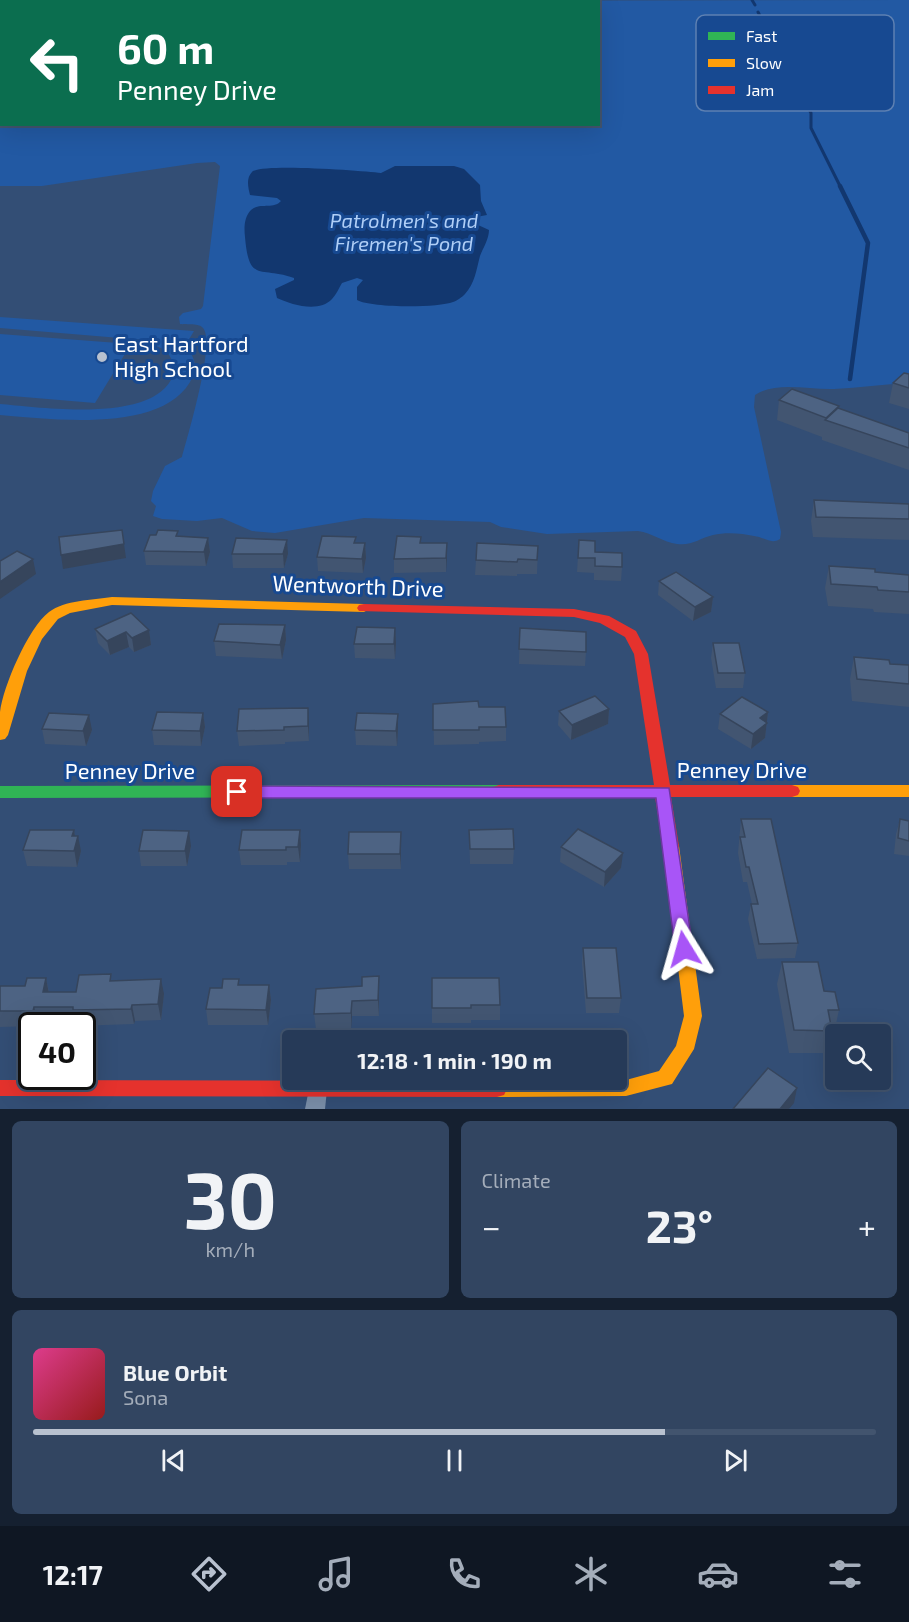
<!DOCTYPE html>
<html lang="en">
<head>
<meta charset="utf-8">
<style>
	:root { --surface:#263a58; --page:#324561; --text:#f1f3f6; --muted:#a4adba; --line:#42546e; --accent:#b8c1cf }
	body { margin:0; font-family:"Exo 2",sans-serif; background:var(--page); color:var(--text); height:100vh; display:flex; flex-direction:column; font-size:22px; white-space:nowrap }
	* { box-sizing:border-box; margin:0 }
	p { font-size:20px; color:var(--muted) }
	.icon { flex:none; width:33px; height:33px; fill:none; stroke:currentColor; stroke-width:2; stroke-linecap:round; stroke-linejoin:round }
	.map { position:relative; height:1109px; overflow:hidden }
	.side { display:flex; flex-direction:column; gap:12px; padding:12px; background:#152030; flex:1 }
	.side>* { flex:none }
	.hud { position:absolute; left:0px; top:0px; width:600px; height:126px; box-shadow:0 6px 24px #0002,0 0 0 2px var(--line); background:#0b6e4f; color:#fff; overflow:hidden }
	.fabs { position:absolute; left:825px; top:1024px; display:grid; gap:12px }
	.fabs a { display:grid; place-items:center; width:66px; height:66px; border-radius:6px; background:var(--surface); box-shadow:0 6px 24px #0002,0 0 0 2px var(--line); font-size:30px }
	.speed { position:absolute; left:18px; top:1012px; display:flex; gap:12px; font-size:30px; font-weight:700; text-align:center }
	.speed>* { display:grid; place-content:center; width:78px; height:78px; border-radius:50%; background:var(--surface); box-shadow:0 6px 24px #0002,0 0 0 2px var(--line); line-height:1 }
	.speed .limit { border:3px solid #111; border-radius:9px; background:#fff; color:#111 }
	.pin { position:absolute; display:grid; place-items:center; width:51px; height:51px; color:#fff; margin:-26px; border-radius:12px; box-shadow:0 3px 9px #0006 }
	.me { position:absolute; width:66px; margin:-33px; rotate:352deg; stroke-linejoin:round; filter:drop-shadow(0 0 4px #0008) }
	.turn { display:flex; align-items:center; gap:21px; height:126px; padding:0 18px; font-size:27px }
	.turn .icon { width:78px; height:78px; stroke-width:2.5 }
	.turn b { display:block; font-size:42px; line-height:51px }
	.big { font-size:45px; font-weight:700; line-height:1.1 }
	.side .card { flex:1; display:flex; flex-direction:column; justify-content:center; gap:9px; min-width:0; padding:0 21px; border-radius:9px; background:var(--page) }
	.side .dial { align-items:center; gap:0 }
	.dial b { font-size:78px; line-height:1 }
	.song { display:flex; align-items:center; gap:18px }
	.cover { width:72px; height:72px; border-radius:9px; background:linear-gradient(135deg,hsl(330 70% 55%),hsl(0 70% 35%)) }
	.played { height:6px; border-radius:3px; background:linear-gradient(90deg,var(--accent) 75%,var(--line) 75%) }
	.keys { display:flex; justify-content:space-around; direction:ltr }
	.heat { display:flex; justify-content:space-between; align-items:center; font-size:33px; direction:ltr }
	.side .tiles { flex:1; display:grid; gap:12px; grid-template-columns:1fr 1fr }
	.card:last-child { grid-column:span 2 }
	.trip { position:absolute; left:282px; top:1030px; width:345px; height:60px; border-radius:6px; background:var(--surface); box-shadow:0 6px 24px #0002,0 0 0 2px var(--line); font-weight:700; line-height:60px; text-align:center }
	.dock { display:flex; height:96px; justify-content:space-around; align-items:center; background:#0f1723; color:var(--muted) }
	.dock .icon { width:42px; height:42px }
	.dock .current { color:var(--accent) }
	.dock b { font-size:27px; color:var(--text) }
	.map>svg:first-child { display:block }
	.green { fill:#2259a3 }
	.water { fill:#12376f }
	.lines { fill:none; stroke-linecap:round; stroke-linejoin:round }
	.stream-far1 { stroke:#12376f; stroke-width:3 }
	.stream { stroke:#12376f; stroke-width:4.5 }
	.street { fill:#7a8ea8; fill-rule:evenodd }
	.fast { fill:#30b455; fill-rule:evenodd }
	.slow { fill:#ff9f0a; fill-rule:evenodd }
	.jam { fill:#e5322d; fill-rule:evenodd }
	.wall { fill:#425571 }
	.shaded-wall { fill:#36455c }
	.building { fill:#4d6383; stroke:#36455c; stroke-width:1.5 }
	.route { fill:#a855f7; stroke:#6d37a1; stroke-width:1.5 }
	.poi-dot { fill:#b8c1cf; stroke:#174991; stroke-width:2 }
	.labels { text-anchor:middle; stroke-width:6; stroke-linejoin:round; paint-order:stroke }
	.far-water-label { font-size:20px; font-style:italic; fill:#b0cff7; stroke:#174991 }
	.poi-label { font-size:22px; fill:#fff; stroke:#174991; text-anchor:start }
	.street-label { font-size:22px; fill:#fff; stroke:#174991 }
	.key { fill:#174991; stroke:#5d80b2; stroke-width:1.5 }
	.key-label { font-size:16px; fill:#fff }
</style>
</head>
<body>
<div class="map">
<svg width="909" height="1109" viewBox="0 0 909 1109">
	<rect width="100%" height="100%" fill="#334e75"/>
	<!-- green -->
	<g class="green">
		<path d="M0,0H236L2,2V124H598V2L355,1L909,0V383C884,384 859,388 834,389C810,390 775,381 755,395L754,407L781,532L780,539C771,545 764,537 754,536C742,533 725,532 713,535C700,538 692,546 677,544C663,542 652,533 638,531L547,534L501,527L490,522L364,518L275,533L252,531L222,518L197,521L162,519L153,516L156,506L151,501L153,491L165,466L182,457C187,438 216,342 203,328C200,323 186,325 180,324L179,317L183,313L201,309L203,306L220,166L215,162L197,163L42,186H0Z"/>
		<path d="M0,317L194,331L188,341H179C190,350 199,361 193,376C168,435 50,419 0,415V404C39,407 169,427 175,366L167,351L144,340L0,328Z"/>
		<path d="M0,334L131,344L95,403L0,395Z"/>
	</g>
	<!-- water -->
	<path class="water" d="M395,166H454L464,169L480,185L481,201L487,215L465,219L489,230C489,239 483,248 480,256C476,271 475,283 465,294C462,297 457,301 453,302C438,308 371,308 357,300V287L363,280L357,278L342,283C339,288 336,295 332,299C319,313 292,305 277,298L275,289L294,280V278C260,266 249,284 245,237C244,228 244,217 251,210C260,202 273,210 281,201L277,198L250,195C248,187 246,178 252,172C261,163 363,171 381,173Z"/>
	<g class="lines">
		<!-- stream-far1 -->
		<g class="stream-far1">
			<path d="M752,0L755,5"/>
			<path d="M758,12L811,113V128L841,188"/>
		</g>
		<!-- stream -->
		<path class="stream" d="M840,186L868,243L850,379"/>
		<!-- street -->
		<path class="street" d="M317,1082L324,1084L327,1090L325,1109H305L310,1084Z"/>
		<!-- fast -->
		<path class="fast" d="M499,785L505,787L507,791L505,795L499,797L0,798V786Z"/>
		<!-- slow -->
		<g class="slow">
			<path d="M112,597L364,604L371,608L364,612L112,605L70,613L58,619L42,639L27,671L8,735L5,739L0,740C0,731 0,721 0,712C3,687 28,628 49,612C65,600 92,600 112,597Z"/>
			<path d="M792,785H909V797H792L786,795L784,791L786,787Z"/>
			<path d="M671,840L677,842L679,846L702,1016L694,1049L672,1084L626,1096L497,1097L490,1095L487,1089L490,1083L497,1081L626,1080L659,1071L676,1046L684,1016L663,846L665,842Z"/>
		</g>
		<!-- jam -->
		<g class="jam">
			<path d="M364,604L574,609L609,616L636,631L648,654L670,785H792L798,787L800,791L798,795L792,797H671L679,846L677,850L671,852L665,850L663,846L655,797L493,795L491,791L493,787L499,785H654L634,654L625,637L600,623L574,617L359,611L357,608L359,605Z"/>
			<path d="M0,1080L497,1081L504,1083L507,1089L504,1095L497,1097L0,1096Z"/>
		</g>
	</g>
	<!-- wall -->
	<g class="wall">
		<path d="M909,374V409L889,403L893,383Z"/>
		<path d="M779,400L839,409L909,433V470L822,440V437L777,420Z"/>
		<path d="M814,500L909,504V540L813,537L811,521Z"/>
		<path d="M178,536L208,538L210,552L206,566L146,565L144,551Z"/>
		<path d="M421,537V543H447L446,572L394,573V559Z"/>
		<path d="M579,540L595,552L622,567L621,581L594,580V573L577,572Z"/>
		<path d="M356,543H365L366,558L363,573L318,571L317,557Z"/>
		<path d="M538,546L537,574H517V576L475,575L476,560Z"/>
		<path d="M232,554H288L284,568H233Z"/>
		<path d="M829,566L875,572L909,575V614L874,612L873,609L828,606L825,588Z"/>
		<path d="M659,581L713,597L711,612L693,621L658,595Z"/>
		<path d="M285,625L286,640L282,659L216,656L214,641Z"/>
		<path d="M395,628L396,643L395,659L355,658L354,644Z"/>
		<path d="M520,628L586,652L585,666L519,664Z"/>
		<path d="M95,629L149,630L151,645L134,652L129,647L110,655L98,643Z"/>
		<path d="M713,643L745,673L743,688H716L711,658Z"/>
		<path d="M854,657L890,664L909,665V707L852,701L850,679Z"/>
		<path d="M433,704L479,707L506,727V741L479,742V744L434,745Z"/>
		<path d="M308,708L309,722V741L285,742V744L239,746L237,731Z"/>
		<path d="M609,709L608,724L571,740L558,725L559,711Z"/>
		<path d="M768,712L765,738L751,749L718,729L720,714Z"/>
		<path d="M203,713L205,727L201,746L154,745L152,730Z"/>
		<path d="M398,714V729L397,746L356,745L355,730Z"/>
		<path d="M42,729L92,730L86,746L45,744Z"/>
		<path d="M741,819L798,943L795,958L757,959L748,919L751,904H752L747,882H743L738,853Z"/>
		<path d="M900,819L909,821V856L894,854L896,834Z"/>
		<path d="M74,830L75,836L81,851L77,867L27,866L23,850Z"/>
		<path d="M300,830L301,845L300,862H287V865H241L239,850Z"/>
		<path d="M469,830L514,849L513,864H470Z"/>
		<path d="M191,846L187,866H141L139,851Z"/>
		<path d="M401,847V869H349L348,854Z"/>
		<path d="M561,847L621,868L604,887L560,862Z"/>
		<path d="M583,948L621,998L619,1013H586L582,963Z"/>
		<path d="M782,962L824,991L839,1010L834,1033H831L827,1053H789L777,984Z"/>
		<path d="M46,978L49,992H76L112,981L164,994L161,1020L135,1021L134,1024L76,1026L75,1023L38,1022L37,1026L0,1027V986H25Z"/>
		<path d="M432,978L500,1005V1020H471V1023H432Z"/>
		<path d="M239,979V985H269L271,1000L268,1025H208L206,1009L222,988Z"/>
		<path d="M379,992V1016H352L351,1029H316L314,1014Z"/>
	</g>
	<!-- shaded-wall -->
	<g class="shaded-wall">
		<path d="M208,538L210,552L206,566L204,552Z"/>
		<path d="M287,540L288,554L284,568L283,554Z"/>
		<path d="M365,543L366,558L363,573L362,559Z"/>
		<path d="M447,543V558L446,572V558Z"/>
		<path d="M124,544L126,558L63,569L61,555Z"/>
		<path d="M33,559L36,574L0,599V582Z"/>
		<path d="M713,597L711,612L693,621L695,607Z"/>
		<path d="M285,625L286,640L282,659L280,645Z"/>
		<path d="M395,628L396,643L395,659L394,644Z"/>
		<path d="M149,630L151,645L134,652L132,638Z"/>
		<path d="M126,632L129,647L110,655L107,641Z"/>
		<path d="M308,708L309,722V741L308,726Z"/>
		<path d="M609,709L608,724L571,740L572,725Z"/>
		<path d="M768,712L765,738L751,749L753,734L760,718Z"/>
		<path d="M203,713L205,727L201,746L200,731Z"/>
		<path d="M398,714V729L397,746L396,731Z"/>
		<path d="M89,715L92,730L86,746L83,731Z"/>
		<path d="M74,830L76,843L78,836L81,851L77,867L72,836Z"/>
		<path d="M300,830L301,845L300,862L298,847Z"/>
		<path d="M189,831L191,846L187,866L185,851Z"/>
		<path d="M401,832V869L400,854Z"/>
		<path d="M623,853L621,868L604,887L605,872Z"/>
		<path d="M379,976V1016L378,1000Z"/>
		<path d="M46,978L49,994L43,992Z"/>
		<path d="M161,979L164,994L161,1020L158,1004Z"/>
		<path d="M269,985L271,1000L268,1025L266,1010Z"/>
		<path d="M352,1001V1016L351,1029V1013Z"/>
		<path d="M132,1005L135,1021L134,1024L131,1009Z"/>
		<path d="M34,1007L38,1022L37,1026L33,1011Z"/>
		<path d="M797,1088L794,1103L789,1109H780Z"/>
	</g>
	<!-- building -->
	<g class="building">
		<path d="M904,373L909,374V388L893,383Z"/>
		<path d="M792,389L839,406L826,418L779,400Z"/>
		<path d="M838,408L909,433V448L825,420Z"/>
		<path d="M814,500L909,504V519L816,517Z"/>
		<path d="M122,530L124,544L61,555L59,537Z"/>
		<path d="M158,530L178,531L176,536L208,538L204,552L144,551L150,535H156Z"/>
		<path d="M322,536L356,537L354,543H365L362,559L317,557Z"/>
		<path d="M397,536L421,537L420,543H447L446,558L394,559Z"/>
		<path d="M236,538L287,540L283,554H232Z"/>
		<path d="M579,540L595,541V552L622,553V567L595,566V558H578Z"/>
		<path d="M477,543L538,546L537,560L518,559L517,562L476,560Z"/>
		<path d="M17,551L33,559L0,582V561Z"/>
		<path d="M829,566L875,569V572L909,575V592L878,590L877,587L831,584Z"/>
		<path d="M676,572L713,597L695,607L659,581Z"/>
		<path d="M131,613L149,630L132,638L126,632L107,641L95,629Z"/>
		<path d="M219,624L285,625L280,645L214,641Z"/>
		<path d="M357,627L395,628L394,644H354Z"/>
		<path d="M520,628L586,632V652L519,649Z"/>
		<path d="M713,643H739L745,673H718Z"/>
		<path d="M854,657L889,660L890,664L909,665V684L857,679Z"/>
		<path d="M595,696L609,709L572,725L559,711Z"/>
		<path d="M742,697L768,712L760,718L767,723L753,734L720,714Z"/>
		<path d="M478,701L479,707H505L506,727H479V730H433V704Z"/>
		<path d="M308,708V726L284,727V730L237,731L239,709Z"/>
		<path d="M157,712L203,713L200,731L152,730Z"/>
		<path d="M49,713L89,715L83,731L42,729Z"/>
		<path d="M357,713L398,714L396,731L355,730Z"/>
		<path d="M741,819H771L798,943L759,944L751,904H758L749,867H746L740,837H745Z"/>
		<path d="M900,819L909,821V841L898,838Z"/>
		<path d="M513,829L514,849H470L469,830Z"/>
		<path d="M578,829L623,853L605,872L561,847Z"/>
		<path d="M30,830H74L72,836H78L74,851L23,850Z"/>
		<path d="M143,830L189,831L185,851H139Z"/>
		<path d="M242,830H300L298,847H286V850H239Z"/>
		<path d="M349,832H401L400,854H348Z"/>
		<path d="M583,948H616L621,998H587Z"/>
		<path d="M782,962H818L824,991L835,992L839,1010H828L832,1031L794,1030Z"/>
		<path d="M111,974L110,981L161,979L158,1004L132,1005L131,1009L73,1010V1007H34L33,1011H0V986H25L27,978H46L43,992H76L79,975Z"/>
		<path d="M379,976L378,1000L352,1001L351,1013L314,1014L316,989L362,986V977Z"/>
		<path d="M432,978H499L500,1005H471V1008H432Z"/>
		<path d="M223,979H239L238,985H269L266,1010L206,1009L210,988H222Z"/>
		<path d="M768,1068L797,1088L780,1109H733Z"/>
	</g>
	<!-- route -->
	<path class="route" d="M237,786L669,788L693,949L691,954L684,956L678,954L675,949L656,798H237L231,796L229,792L231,788Z"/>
	<!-- markers -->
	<circle class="poi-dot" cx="102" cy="357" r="6"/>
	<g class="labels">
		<!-- far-water labels -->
		<g class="far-water-label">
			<text x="404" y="228">Patrolmen's and<tspan x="404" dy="23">Firemen's Pond</tspan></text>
		</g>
		<!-- poi labels -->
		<g class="poi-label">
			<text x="114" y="352">East Hartford<tspan x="114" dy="25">High School</tspan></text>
		</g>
		<!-- street labels -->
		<g class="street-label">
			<text transform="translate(358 586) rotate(2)" y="8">Wentworth Drive</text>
			<text x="742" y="778">Penney Drive</text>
			<text x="130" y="779">Penney Drive</text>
		</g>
	</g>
	<!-- legend -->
	<rect x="696" y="15" width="198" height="96" rx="9" class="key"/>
	<rect x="708" y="32" width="27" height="8" fill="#30b455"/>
	<rect x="708" y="59" width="27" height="8" fill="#ff9f0a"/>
	<rect x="708" y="86" width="27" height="8" fill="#e5322d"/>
	<g class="key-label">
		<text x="746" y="42">Fast</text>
		<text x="746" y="69">Slow</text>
		<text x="746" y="96">Jam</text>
	</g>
</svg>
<div class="fabs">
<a><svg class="icon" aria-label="search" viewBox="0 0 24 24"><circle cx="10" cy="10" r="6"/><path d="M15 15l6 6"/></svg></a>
</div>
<div class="speed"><div class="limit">40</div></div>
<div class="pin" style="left:237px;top:792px;background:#d93025"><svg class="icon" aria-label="arrive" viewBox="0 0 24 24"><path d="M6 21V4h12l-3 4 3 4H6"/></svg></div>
<svg class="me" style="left:684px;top:949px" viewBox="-20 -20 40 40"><path d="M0-17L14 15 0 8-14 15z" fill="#a855f7" stroke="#fff" stroke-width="4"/></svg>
<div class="trip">12:18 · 1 min · 190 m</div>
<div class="hud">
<div class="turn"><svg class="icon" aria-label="left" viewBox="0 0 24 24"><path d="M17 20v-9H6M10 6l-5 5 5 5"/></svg><div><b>60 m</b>Penney Drive</div></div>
</div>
</div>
<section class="side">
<div class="tiles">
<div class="card dial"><b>30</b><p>km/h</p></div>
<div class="card"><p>Climate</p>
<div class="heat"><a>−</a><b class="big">23°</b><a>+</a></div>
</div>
<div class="card">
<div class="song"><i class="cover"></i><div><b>Blue Orbit</b><p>Sona</p></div></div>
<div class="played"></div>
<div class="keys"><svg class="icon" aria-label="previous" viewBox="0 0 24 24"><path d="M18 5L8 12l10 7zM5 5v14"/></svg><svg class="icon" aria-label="pause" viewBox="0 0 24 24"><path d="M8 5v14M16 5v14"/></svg><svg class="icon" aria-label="next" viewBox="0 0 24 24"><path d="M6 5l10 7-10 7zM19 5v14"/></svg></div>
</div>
</div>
</section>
<nav class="dock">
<b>12:17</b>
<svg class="icon current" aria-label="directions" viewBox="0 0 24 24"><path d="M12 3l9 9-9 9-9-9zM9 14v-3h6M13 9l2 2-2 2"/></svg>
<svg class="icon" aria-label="music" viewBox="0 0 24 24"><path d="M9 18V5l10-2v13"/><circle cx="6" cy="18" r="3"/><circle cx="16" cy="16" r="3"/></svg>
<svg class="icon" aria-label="phone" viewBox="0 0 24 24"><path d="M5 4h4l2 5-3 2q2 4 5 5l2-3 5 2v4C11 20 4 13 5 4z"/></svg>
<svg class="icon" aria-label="climate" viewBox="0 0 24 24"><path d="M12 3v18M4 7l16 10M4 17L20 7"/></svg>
<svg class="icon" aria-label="car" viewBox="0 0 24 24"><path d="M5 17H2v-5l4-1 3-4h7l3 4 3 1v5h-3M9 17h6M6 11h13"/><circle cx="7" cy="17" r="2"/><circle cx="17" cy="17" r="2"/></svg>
<svg class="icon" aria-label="filters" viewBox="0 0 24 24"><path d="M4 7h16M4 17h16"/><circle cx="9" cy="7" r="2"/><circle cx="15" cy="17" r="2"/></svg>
</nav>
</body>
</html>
